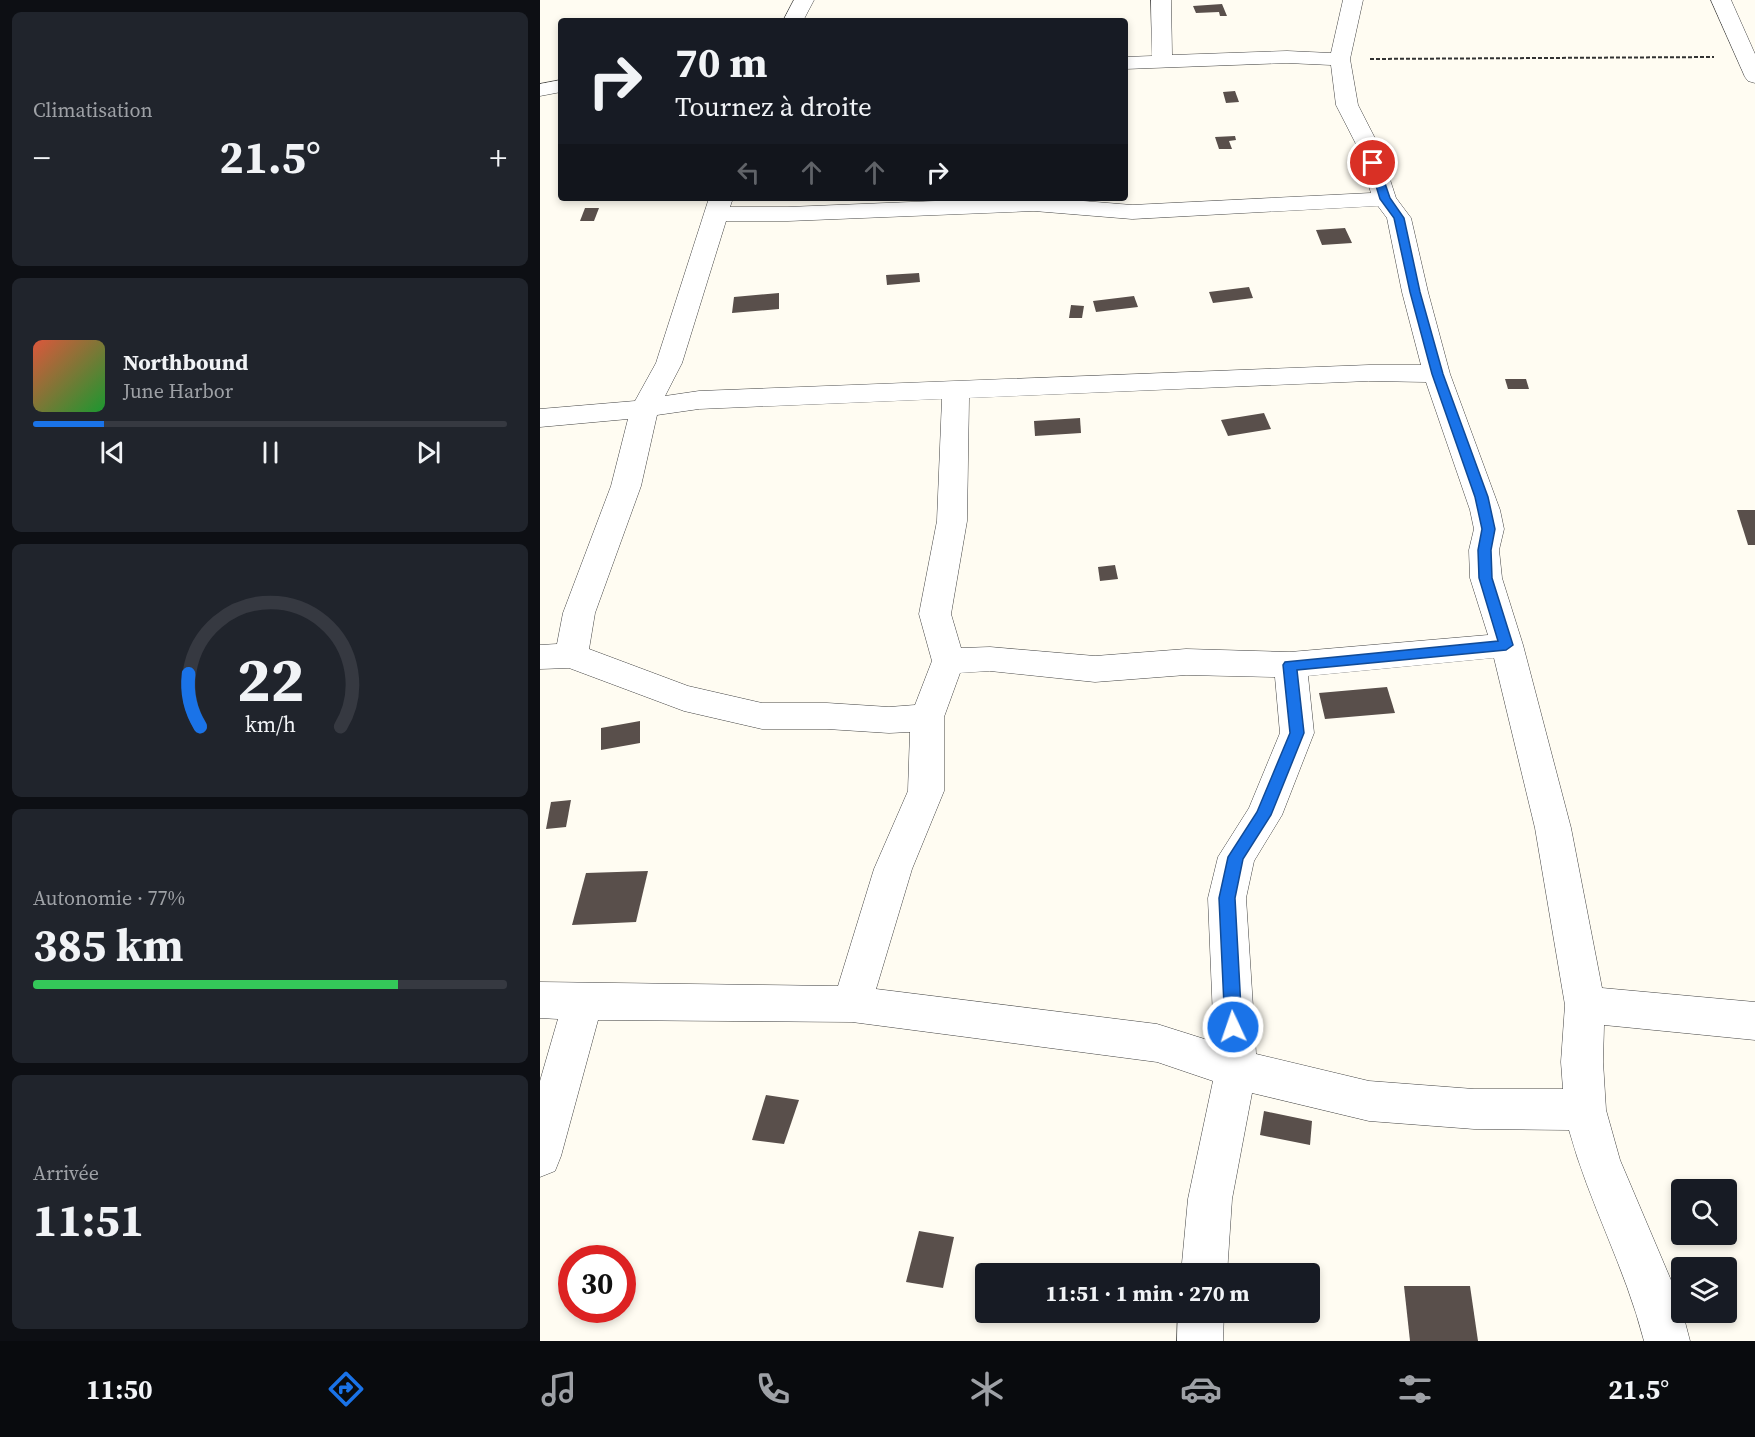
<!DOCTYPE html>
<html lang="fr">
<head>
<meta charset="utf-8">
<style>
	:root { --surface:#171b24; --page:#20242c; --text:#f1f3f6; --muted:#9ea1a6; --line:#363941; --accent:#1a73e8 }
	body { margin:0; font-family:"Source Serif 4",serif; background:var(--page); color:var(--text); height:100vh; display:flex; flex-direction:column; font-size:22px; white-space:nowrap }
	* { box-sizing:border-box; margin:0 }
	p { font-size:20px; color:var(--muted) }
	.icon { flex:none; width:33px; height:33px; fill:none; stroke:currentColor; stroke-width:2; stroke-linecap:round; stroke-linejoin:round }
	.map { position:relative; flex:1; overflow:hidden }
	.drawer { display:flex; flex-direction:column; gap:12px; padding:12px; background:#0d0f14; width:540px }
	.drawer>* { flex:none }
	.guide { position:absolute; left:18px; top:18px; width:570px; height:183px; border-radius:6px; box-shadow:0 3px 9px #0003; background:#171b24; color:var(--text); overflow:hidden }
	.tools { position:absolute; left:1131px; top:1179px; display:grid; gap:12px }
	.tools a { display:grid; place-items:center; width:66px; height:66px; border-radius:6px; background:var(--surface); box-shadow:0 3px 9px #0003; font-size:30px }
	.speed { position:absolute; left:18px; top:1245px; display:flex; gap:12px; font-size:30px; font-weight:700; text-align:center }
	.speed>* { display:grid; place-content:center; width:78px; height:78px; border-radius:50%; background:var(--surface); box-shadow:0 3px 9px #0003; line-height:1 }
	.speed .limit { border:9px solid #d22; background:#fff; color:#111 }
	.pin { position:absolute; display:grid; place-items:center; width:51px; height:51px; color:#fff; margin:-26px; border:3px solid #fff; border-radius:50%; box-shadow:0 2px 6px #0007 }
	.me { position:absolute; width:66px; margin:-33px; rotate:357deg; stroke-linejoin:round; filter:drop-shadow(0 0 4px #0008) }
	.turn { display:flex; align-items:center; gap:21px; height:126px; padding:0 18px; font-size:27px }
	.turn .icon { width:78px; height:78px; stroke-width:2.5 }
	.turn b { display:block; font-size:42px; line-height:51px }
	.lanes { display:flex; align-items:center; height:57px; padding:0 18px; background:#0003; justify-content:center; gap:30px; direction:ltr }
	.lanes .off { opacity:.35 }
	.big { font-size:45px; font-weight:700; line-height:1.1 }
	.drawer .card { flex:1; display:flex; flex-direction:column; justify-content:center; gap:9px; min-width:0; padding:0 21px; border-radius:9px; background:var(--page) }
	.drawer .dial { align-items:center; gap:0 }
	.dial svg { height:156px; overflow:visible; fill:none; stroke:var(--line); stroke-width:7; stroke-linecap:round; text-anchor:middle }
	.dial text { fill:var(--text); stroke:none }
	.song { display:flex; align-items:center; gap:18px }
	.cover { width:72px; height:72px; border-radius:9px; background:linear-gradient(135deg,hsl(10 70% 55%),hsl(130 70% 35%)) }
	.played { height:6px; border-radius:3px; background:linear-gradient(90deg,var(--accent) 15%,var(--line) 15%) }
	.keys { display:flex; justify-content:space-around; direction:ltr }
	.heat { display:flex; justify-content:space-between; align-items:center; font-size:33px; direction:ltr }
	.charge { height:9px; border-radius:4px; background:linear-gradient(90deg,#34c759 77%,var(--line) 0) }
	.trip { position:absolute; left:435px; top:1263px; width:345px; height:60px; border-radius:6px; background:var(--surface); box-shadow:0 3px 9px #0003; font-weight:700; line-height:60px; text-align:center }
	.tabs { display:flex; height:96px; justify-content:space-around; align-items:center; background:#090b0e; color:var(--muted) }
	.tabs .icon { width:42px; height:42px }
	.tabs .active { color:var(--accent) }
	.tabs b { font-size:27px; color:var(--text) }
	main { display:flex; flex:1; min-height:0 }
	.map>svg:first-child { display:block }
	.building { fill:#594f4b }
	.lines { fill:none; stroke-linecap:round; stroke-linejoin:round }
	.street-casing { stroke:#434343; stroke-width:1 }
	.path { stroke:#323232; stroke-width:2; stroke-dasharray:4 2; stroke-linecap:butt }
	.street { fill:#fff; fill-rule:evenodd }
	.route { fill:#1a73e8; stroke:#114b97; stroke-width:1.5 }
</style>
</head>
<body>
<main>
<section class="drawer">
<div class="card"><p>Climatisation</p>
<div class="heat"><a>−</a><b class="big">21.5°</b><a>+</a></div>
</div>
<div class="card">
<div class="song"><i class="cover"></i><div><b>Northbound</b><p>June Harbor</p></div></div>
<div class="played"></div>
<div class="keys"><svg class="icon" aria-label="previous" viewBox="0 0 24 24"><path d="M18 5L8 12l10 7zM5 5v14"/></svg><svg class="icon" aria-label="pause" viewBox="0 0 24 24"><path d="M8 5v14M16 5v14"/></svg><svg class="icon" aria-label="next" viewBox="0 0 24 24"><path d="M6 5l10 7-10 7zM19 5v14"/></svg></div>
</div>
<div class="card dial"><svg viewBox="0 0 100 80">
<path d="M14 69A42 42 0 1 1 86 69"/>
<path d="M14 69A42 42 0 0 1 8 42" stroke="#1a73e8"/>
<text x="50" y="56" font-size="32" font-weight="700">22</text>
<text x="50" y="72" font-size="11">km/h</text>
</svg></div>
<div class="card"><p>Autonomie · 77%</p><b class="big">385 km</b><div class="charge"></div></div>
<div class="card"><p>Arrivée</p><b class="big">11:51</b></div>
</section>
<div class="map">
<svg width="1215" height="1341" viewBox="0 0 1215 1341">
	<rect width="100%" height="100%" fill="#fffcf2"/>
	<!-- building -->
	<g class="building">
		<path d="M682,4L687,16H680L679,12L656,13L653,6Z"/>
		<path d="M695,91L699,102L686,103L683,92Z"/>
		<path d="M695,136L696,140L689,141L692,149H679L675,137Z"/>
		<path d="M45,208H59L54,221H40Z"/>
		<path d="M805,228L812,243L782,245L776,230Z"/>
		<path d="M379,273L380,282L347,285L346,275Z"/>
		<path d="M709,287L713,298L673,303L669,292Z"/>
		<path d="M239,293V309L192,313L194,297Z"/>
		<path d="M594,296L598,307L556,312L553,301Z"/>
		<path d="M531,305L544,306L542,318H529Z"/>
		<path d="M965,379H986L989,389H968Z"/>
		<path d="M724,413L731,429L688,436L681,420Z"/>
		<path d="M540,418L541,433L495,436L494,421Z"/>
		<path d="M1197,510H1215V545H1208Z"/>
		<path d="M575,565L578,579L560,581L558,567Z"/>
		<path d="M847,687L855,713L785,719L779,693Z"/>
		<path d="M100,721V743L61,750V728Z"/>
		<path d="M31,800L26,827L6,829L11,802Z"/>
		<path d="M108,871L96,922L32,925L46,873Z"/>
		<path d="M226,1095L259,1100L244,1144L212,1140Z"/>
		<path d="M724,1111L772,1121L770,1145L720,1135Z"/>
		<path d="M379,1231L414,1237L403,1288L366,1282Z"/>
		<path d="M864,1286H930L938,1341H870Z"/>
	</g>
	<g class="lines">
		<defs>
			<g id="street">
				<path d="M254,0H274L263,21H243Z"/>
				<path d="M611,0H631L632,55L747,51L791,53L803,0H823L810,59L818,105L839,146L856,198L871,218L888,292L910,374L960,510L964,529L959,550L962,578L983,645L1031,828L1062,988L1215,1002V1040L1064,1025L1063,1062L1066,1110L1080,1160L1139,1299L1150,1341H1104C1085,1267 1049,1203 1029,1130L934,1129L829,1121L712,1093L692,1199L687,1274H641L648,1199L673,1081L617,1062L312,1022L58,1020L21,1156L15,1171L0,1177V1081L18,1019L0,1018V982L298,986L334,869L368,791L370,732L349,733L287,729H222L144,711L29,668L0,669V645L17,644L23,613L71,486L88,419L0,427V409L95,401L116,363L169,198H193L190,207H248L469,198H507L592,205L831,193L817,146L796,105L791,65L747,63L585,69V57L612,56ZM838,206L847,218L862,292L881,365H829L159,391L125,396L142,363L186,221H248L494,211L592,219ZM829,381L886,382L930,510L934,529L929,550L930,578L948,635L750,652L646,649L555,656L450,647L421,648L411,614L427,521L429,398ZM402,399L397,521L379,614L392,661L375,705L349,707L287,703H222L148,686L49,649L55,613L101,486L117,415L159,409ZM954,658L995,828L1025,1005L1021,1062L1023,1089H934L829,1081L716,1054L706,898L714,861L742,815L774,733L768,676ZM450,671L555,682L646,675L735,677L740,733L709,808L678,857L668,898L674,1042L617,1024L336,989L372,869L404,791V717L420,673Z"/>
				<path d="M1171,0H1191L1215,54V83L1208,81L1205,77Z"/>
				<path d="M21,80V92L0,96V84Z"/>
				<path d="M638,1312H684L683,1341H637Z"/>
			</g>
		</defs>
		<!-- street casing -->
		<use href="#street" class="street-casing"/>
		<!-- path -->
		<path class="path" d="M830,59L1174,57"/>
		<!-- street -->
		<use href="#street" class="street"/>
	</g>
	<!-- route -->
	<path class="route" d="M830,161L838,163L850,198L864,218L880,292L903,374L948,497L955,529L951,550L952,578L973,645L966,650L757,670L764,733L731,815L703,859L695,898L702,1027L699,1032L693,1034L688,1032L685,1027L679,898L688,857L717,812L750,733L743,665L745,662L958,641L939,578L938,550L942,529L935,497L892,374L870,292L854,218L840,199L829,163Z"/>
</svg>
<div class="tools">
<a><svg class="icon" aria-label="search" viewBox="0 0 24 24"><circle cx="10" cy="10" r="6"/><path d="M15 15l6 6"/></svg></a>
<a><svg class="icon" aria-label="layers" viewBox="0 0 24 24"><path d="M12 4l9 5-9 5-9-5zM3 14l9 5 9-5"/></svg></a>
</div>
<div class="speed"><div class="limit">30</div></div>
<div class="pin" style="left:833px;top:163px;background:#d93025"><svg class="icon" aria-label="arrive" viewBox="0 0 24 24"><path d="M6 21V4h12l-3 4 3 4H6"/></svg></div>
<svg class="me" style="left:693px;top:1027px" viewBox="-20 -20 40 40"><circle r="17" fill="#1a73e8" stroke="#fff" stroke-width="3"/><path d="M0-11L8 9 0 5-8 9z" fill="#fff"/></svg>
<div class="trip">11:51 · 1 min · 270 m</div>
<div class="guide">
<div class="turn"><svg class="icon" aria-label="right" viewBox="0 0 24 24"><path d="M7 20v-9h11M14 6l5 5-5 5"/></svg><div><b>70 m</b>Tournez à droite</div></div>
<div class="lanes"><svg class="icon off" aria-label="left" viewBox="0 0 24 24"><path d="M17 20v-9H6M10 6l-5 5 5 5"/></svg><svg class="icon off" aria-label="ahead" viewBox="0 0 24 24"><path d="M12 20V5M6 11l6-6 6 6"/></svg><svg class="icon off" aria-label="ahead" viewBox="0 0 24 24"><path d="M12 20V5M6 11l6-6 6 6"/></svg><svg class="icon" aria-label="right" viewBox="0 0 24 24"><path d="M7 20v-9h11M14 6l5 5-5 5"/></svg></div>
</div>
</div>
</main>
<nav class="tabs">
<b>11:50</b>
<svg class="icon active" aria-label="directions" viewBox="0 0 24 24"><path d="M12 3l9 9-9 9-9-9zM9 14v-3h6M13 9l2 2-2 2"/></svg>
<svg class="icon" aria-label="music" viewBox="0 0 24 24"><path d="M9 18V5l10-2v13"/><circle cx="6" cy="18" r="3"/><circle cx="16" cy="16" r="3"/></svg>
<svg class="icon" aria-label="phone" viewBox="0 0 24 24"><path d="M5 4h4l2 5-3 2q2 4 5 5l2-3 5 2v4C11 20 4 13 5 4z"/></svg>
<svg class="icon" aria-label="climate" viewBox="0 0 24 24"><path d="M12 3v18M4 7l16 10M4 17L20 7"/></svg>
<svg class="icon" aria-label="car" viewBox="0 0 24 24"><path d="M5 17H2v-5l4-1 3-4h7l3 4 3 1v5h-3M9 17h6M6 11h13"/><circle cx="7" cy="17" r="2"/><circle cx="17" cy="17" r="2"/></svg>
<svg class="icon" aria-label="filters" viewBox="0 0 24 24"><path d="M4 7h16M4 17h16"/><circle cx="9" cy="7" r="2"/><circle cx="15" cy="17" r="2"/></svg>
<b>21.5°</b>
</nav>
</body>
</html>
